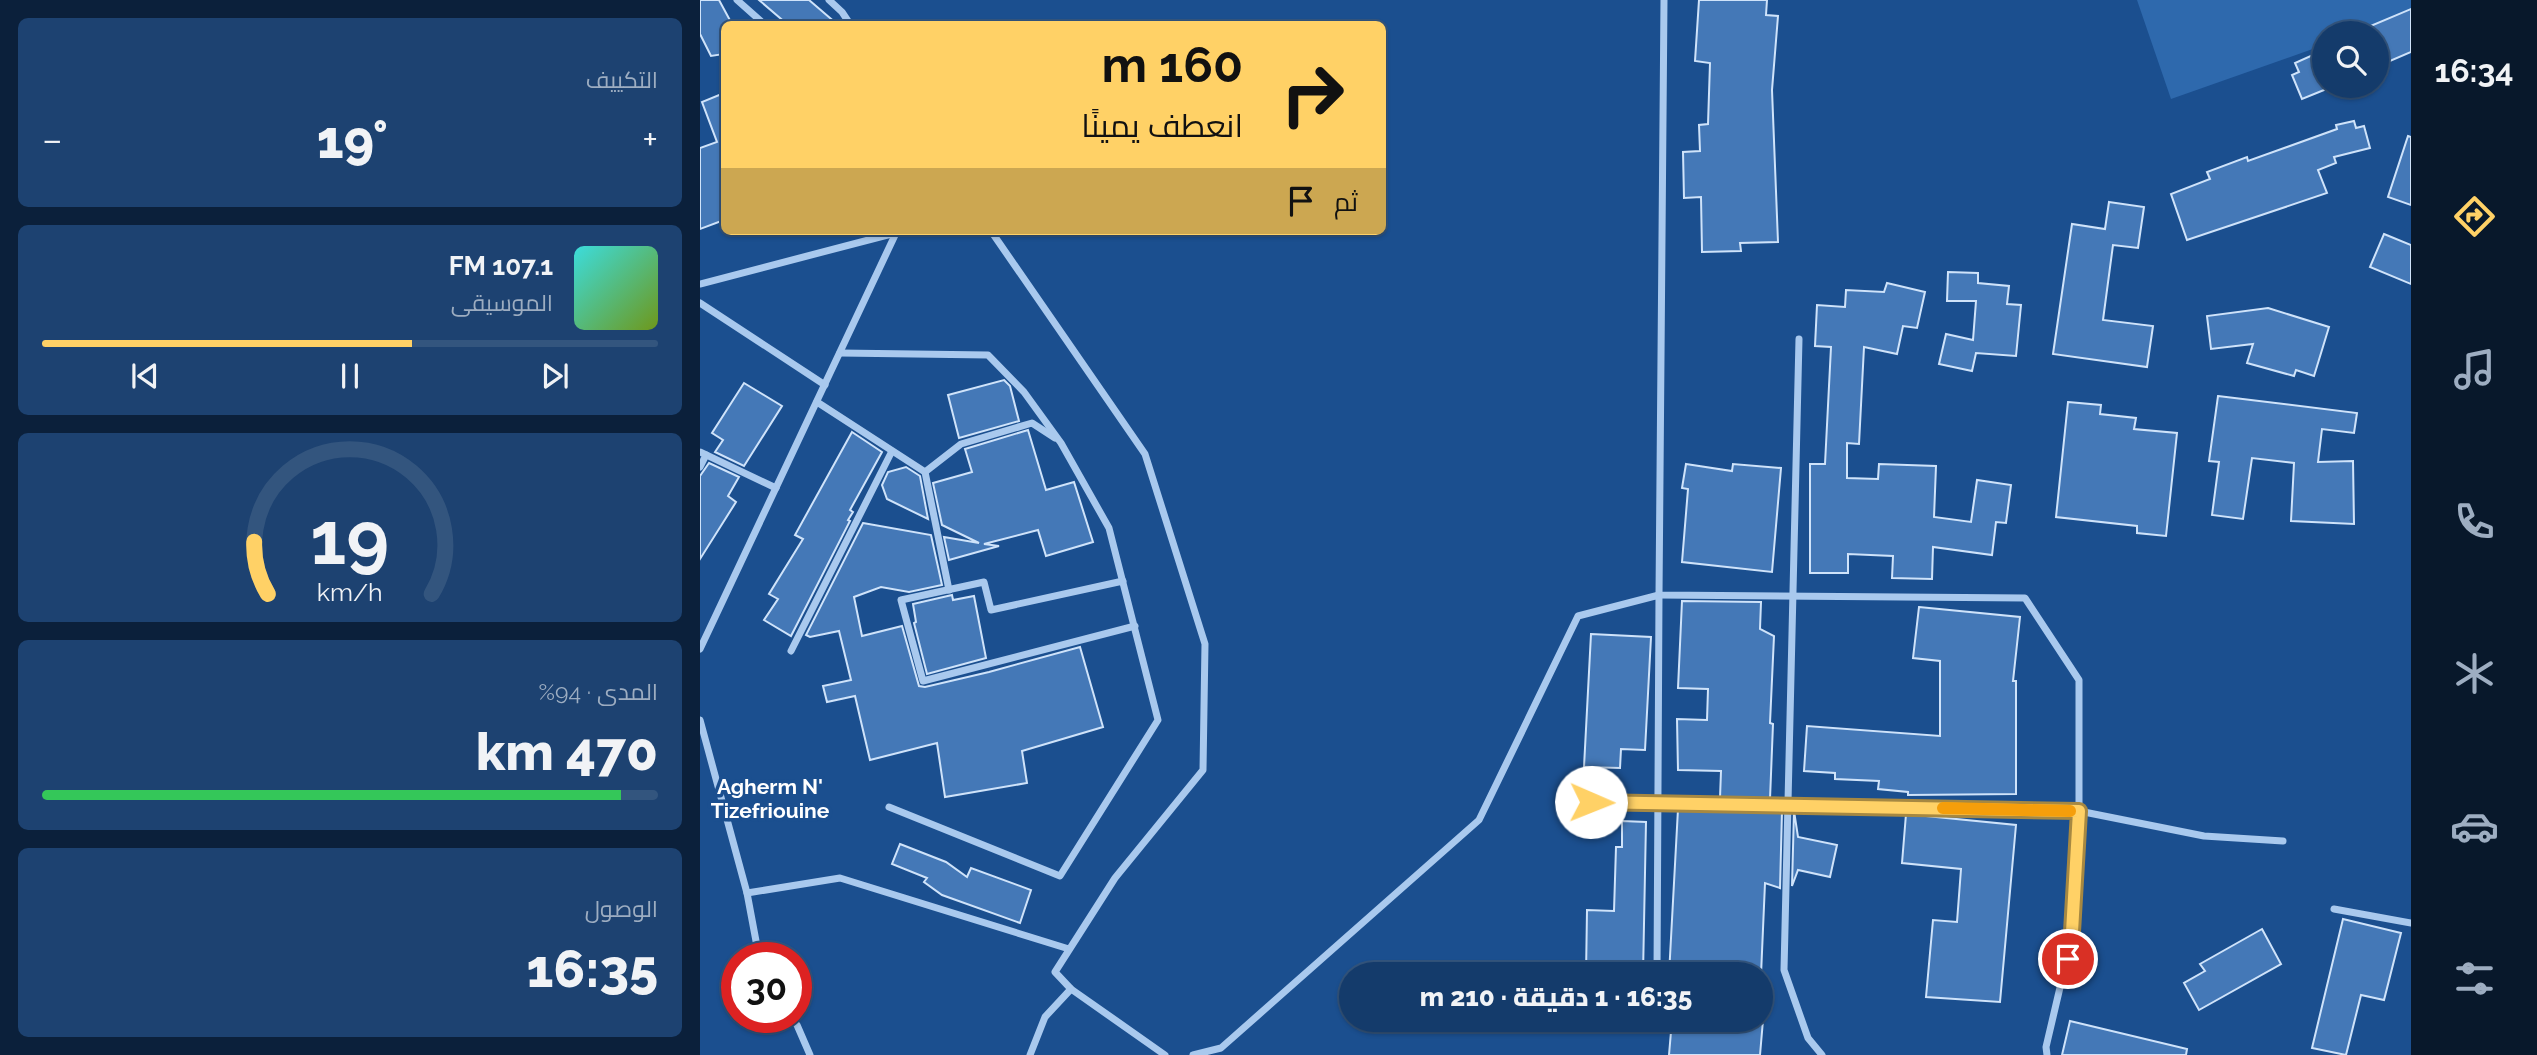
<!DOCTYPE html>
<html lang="ar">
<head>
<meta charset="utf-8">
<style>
	:root { --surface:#143b6b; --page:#1d4271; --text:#f1f3f6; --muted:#9dadc1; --line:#33557e; --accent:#ffd166 }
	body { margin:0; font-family:Raleway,Cairo,sans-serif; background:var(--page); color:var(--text); direction:rtl; height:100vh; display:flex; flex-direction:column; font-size:26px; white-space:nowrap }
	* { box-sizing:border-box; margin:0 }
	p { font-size:23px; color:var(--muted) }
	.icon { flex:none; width:38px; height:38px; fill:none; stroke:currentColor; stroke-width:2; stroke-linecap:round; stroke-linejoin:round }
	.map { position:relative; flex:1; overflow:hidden; direction:ltr }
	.drawer { display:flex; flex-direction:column; gap:18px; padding:18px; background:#0b203b; width:700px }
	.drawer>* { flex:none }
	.banner { position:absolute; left:21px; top:21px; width:665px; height:214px; border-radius:10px; box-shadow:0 2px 5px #0004,0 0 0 2px var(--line); direction:rtl; background:#ffd166; color:#111; overflow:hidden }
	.buttons { position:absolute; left:1612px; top:21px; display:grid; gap:14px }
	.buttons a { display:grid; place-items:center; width:77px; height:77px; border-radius:50%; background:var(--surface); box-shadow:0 2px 5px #0004,0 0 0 2px var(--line); font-size:35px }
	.speed { position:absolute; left:21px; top:942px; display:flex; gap:14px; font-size:35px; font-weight:700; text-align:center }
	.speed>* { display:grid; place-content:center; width:91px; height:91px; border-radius:50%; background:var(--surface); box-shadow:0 2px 5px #0004,0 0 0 2px var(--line); line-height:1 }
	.speed .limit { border:10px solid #d22; background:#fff; color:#111 }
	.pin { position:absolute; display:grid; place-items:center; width:60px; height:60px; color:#fff; margin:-30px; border:4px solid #fff; border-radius:50%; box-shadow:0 2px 7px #0007 }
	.me { position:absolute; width:77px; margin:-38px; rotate:91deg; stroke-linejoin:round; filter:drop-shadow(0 0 5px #0008) }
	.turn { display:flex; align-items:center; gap:24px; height:147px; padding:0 28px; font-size:32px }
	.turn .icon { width:91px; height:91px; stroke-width:2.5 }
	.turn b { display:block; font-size:49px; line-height:60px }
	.then { display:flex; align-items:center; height:66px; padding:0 28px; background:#0003; gap:14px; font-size:26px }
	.big { font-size:52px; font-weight:800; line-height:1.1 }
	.drawer .widget { flex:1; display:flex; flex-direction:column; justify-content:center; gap:10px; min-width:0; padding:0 24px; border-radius:10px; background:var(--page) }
	.drawer .dial { align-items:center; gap:0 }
	.dial svg { height:182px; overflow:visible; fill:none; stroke:var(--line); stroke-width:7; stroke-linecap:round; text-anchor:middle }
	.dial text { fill:var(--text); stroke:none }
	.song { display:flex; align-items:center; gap:21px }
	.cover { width:84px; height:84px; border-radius:10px; background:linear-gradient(135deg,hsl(180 70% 55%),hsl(80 70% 35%)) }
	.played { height:7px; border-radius:4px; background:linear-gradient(90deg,var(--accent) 60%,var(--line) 60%) }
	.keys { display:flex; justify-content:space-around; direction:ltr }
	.heat { display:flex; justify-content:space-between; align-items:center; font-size:38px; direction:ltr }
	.charge { height:10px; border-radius:5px; background:linear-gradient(90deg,#34c759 94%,var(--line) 0) }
	.trip { position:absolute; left:639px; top:962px; width:434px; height:70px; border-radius:35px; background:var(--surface); box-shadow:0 2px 5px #0004,0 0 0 2px var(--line); font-weight:800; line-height:70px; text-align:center; direction:rtl }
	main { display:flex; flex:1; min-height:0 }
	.tab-bar { display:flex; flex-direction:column; width:126px; justify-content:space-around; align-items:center; background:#08182b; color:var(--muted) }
	.tab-bar .icon { width:49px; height:49px }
	.tab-bar .current { color:var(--accent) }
	.tab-bar b { font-size:32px; color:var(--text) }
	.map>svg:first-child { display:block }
	.green { fill:#2e69ad }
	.building { fill:#4478b7; stroke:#cfe3fa; stroke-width:2 }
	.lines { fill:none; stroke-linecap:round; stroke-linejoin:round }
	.minor { stroke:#a9c9ee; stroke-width:7 }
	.route-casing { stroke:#a68842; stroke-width:18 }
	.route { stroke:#ffd166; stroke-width:12 }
	.slow { stroke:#f59e0b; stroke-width:12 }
	.labels { text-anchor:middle; stroke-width:7; stroke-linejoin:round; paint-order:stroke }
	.neighbourhood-label { font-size:21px; font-weight:bold; fill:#fff; stroke:#1b4f8f }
</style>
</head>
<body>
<main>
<nav class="tab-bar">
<b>16:34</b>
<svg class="icon current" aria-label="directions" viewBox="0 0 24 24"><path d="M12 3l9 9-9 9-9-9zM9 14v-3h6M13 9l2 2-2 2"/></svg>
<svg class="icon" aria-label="music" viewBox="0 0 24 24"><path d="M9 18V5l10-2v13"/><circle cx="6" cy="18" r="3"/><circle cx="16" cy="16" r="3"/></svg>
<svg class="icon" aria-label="phone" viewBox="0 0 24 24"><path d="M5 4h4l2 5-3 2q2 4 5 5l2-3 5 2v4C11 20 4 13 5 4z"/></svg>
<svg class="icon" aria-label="climate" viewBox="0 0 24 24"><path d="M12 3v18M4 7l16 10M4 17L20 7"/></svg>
<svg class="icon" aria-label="car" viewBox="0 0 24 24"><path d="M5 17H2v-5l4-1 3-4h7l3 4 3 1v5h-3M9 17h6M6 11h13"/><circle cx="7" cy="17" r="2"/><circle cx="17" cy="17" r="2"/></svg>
<svg class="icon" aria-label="filters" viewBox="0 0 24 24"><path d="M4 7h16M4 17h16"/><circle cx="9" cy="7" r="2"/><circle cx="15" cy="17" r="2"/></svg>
</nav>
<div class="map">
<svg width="1711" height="1055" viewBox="0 0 1711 1055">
	<rect width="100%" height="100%" fill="#1b4f8f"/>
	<!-- green -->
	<path class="green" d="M1437,0H1711V15L1659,33H1624V45L1471,99Z"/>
	<!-- building -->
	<g class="building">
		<path d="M0,0H19L32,24H24V54L11,56L0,34Z"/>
		<path d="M59,0H109L137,24H87Z"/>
		<path d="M999,0H1067L1066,15L1078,16L1072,90L1078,242L1040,243L1041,251L1002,252L1001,197L984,198L983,152L1000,151L999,125L1008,124L1010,63L995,61Z"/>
		<path d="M1711,9V52L1676,67V33H1654Z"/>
		<path d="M1624,50V90L1602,99L1592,75L1599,72L1595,63Z"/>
		<path d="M24,93V220L0,229V148L17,142L2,102Z"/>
		<path d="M1654,121L1656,128L1664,126L1670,148L1634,157L1636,163L1618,170L1627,193L1487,240L1471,194L1510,179L1507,172L1547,157L1548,161L1637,129L1636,125Z"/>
		<path d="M1708,136L1711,137V205L1688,197Z"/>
		<path d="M1409,202L1444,207L1438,248L1413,245L1403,320L1453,326L1447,367L1353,354L1372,224L1405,229Z"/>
		<path d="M1684,234L1711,245V284L1670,267Z"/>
		<path d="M1248,272L1278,273V283L1309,286L1307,304L1321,305L1316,356L1276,353L1272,371L1239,364L1246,334L1273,340L1276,301H1247Z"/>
		<path d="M1187,283L1225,292L1217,328L1203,326L1197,354L1164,347L1159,444L1147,443V478L1178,479L1179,464L1236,466L1234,517L1271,522L1277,480L1311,485L1306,523L1296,522L1292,555L1233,547L1232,579L1192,578L1193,556L1148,554V573H1110V464H1125L1131,347L1115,346L1117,305L1145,307L1146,290L1184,292Z"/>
		<path d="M1568,308L1629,327L1614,376L1596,370L1594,376L1547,363L1553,344L1511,349L1507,316Z"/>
		<path d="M304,380L310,386L319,421L259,438L248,395Z"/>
		<path d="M44,383L82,406L44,466L15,452L23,440L12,433Z"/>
		<path d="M1518,396L1657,413L1654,433L1622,429L1618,462L1653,461L1654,524L1591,521L1594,463L1552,458L1543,519L1512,515L1519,462L1509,461Z"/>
		<path d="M1368,402L1401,405L1400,414L1436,418L1434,429L1477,433L1466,536L1437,533V526L1356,517Z"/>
		<path d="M328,430L346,490L374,482L393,542L346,556L338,530L284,544L299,546L249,560L244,537L279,543L242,525L233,483L272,472L265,449Z"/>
		<path d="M152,432L182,452L150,510L153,512L148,520L150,521L91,636L64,620L78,599L69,594L103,539L95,535Z"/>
		<path d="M9,463L39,477L28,496L36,502L0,559V476Z"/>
		<path d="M986,464L1032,471L1033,464L1081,468L1072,572L982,562L988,489L982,488Z"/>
		<path d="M206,467L220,476L228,519L187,499L182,485L188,472Z"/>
		<path d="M163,523L231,535L242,585L209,592L181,587L154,597L162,636L202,626L219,686L225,687L289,672L380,647L403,727L322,751L327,783L245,797L237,743L170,760L155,696L127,702L123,686L151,680L139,631L110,637L106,635Z"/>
		<path d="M252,595L253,600L274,596L286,658L227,674L214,623L216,622L213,604Z"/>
		<path d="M982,601L1061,602L1060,629L1074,636L1070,723L1073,724L1070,799L1020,798L1021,771L978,770L977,719L1007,720L1008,689L978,688Z"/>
		<path d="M1219,607L1320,617L1313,681H1316V794L1208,795V792L1178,789L1179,781L1135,779V773L1104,771L1107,726L1240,736V661L1213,658Z"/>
		<path d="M891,634L951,637L945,750L921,749L920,768L884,767Z"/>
		<path d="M978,809L1082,811L1080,888L1065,883L1061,975H969Z"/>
		<path d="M1094,811L1098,837L1137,845L1130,877L1098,870L1092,886Z"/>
		<path d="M1206,814L1316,825L1300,1002L1226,997L1233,920L1257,922L1261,869L1202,863Z"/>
		<path d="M922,821L946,822L943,975H886L887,910L914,911L916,847H922Z"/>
		<path d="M200,844L246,862L267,877L271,868L331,890L320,923L242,895L224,882L227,878L192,864Z"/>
		<path d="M1643,919L1701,933L1684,1000L1661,995L1646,1055L1612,1048Z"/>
		<path d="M1562,929L1581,964L1499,1010L1484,983L1505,971L1500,964Z"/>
		<path d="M972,1020H1063L1060,1055H969Z"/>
		<path d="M1370,1021L1487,1049L1486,1055H1362Z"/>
	</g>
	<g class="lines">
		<!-- minor -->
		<g class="minor">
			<path d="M37,0L64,24"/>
			<path d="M129,0L142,12L150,24"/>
			<path d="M291,231L445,454L505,644L503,770L415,878L355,972L371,989L465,1055"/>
			<path d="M0,284L203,231"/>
			<path d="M0,303L125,385"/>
			<path d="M1099,339L1084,970L1108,1038L1122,1055"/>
			<path d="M140,353L288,355L324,392L361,443L409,528L458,720L360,876L189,807"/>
			<path d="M117,402L225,472L249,590"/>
			<path d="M0,452L76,488"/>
			<path d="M0,467L6,455"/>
			<path d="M225,472L261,444L332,423L355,438"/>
			<path d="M423,581L291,610L284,582L201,600L223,681L435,626"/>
			<path d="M0,649L196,233"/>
			<path d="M91,651L192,451"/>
			<path d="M0,720L47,893L59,957"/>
			<path d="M891,801L1379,811V680L1325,598L959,595L964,0"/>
			<path d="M47,893L140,878L369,949"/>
			<path d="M1634,909L1711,923"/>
			<path d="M90,1017L97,1025L110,1055"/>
			<path d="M330,1055L345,1017L371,989"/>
			<path d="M493,1055L521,1048L779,820L878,616L959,595L957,975"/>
			<path d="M1347,1055L1346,1047L1370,945L1379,811L1504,836L1583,841"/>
		</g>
	</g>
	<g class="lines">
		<defs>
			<path id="route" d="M891,802L1379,811L1372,932L1368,959"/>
		</defs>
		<!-- route casing -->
		<use href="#route" class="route-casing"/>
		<!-- route -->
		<use href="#route" class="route"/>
		<!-- slow -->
		<path class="slow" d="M1243,808L1370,811"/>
	</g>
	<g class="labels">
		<!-- neighbourhood labels -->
		<g class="neighbourhood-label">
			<text x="70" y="794">Agherm N'<tspan x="70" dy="24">Tizefriouine</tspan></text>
		</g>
	</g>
</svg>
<div class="buttons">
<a><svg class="icon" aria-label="search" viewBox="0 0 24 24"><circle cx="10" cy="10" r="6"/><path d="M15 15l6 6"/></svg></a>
</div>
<div class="speed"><div class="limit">30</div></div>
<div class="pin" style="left:1368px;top:959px;background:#d93025"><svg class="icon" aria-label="arrive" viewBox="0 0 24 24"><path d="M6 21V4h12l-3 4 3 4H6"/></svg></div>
<svg class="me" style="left:891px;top:802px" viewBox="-20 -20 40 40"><circle r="19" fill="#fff"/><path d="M0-13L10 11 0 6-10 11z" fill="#ffd166"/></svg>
<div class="trip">16:35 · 1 دقيقة · 210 m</div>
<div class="banner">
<div class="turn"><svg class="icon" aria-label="right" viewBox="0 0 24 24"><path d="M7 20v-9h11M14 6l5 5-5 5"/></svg><div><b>160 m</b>انعطف يمينًا</div></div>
<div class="then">ثم<svg class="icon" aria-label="arrive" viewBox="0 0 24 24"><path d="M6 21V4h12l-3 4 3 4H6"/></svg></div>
</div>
</div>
<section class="drawer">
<div class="widget"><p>التكييف</p>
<div class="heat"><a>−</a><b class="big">19°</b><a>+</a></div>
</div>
<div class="widget">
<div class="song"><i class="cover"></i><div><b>107.1 FM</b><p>الموسيقى</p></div></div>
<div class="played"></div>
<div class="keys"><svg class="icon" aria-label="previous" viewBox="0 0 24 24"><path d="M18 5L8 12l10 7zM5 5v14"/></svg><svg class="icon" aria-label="pause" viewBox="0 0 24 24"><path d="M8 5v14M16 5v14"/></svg><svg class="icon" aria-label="next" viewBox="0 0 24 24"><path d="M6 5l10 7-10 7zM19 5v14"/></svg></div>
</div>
<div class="widget dial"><svg viewBox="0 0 100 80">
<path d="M14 69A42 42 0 1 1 86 69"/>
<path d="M14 69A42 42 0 0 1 8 46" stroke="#ffd166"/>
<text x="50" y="56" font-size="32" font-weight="700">19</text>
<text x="50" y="72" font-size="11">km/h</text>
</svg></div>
<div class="widget"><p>المدى · 94%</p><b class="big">470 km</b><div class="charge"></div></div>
<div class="widget"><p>الوصول</p><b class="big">16:35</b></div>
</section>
</main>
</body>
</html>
